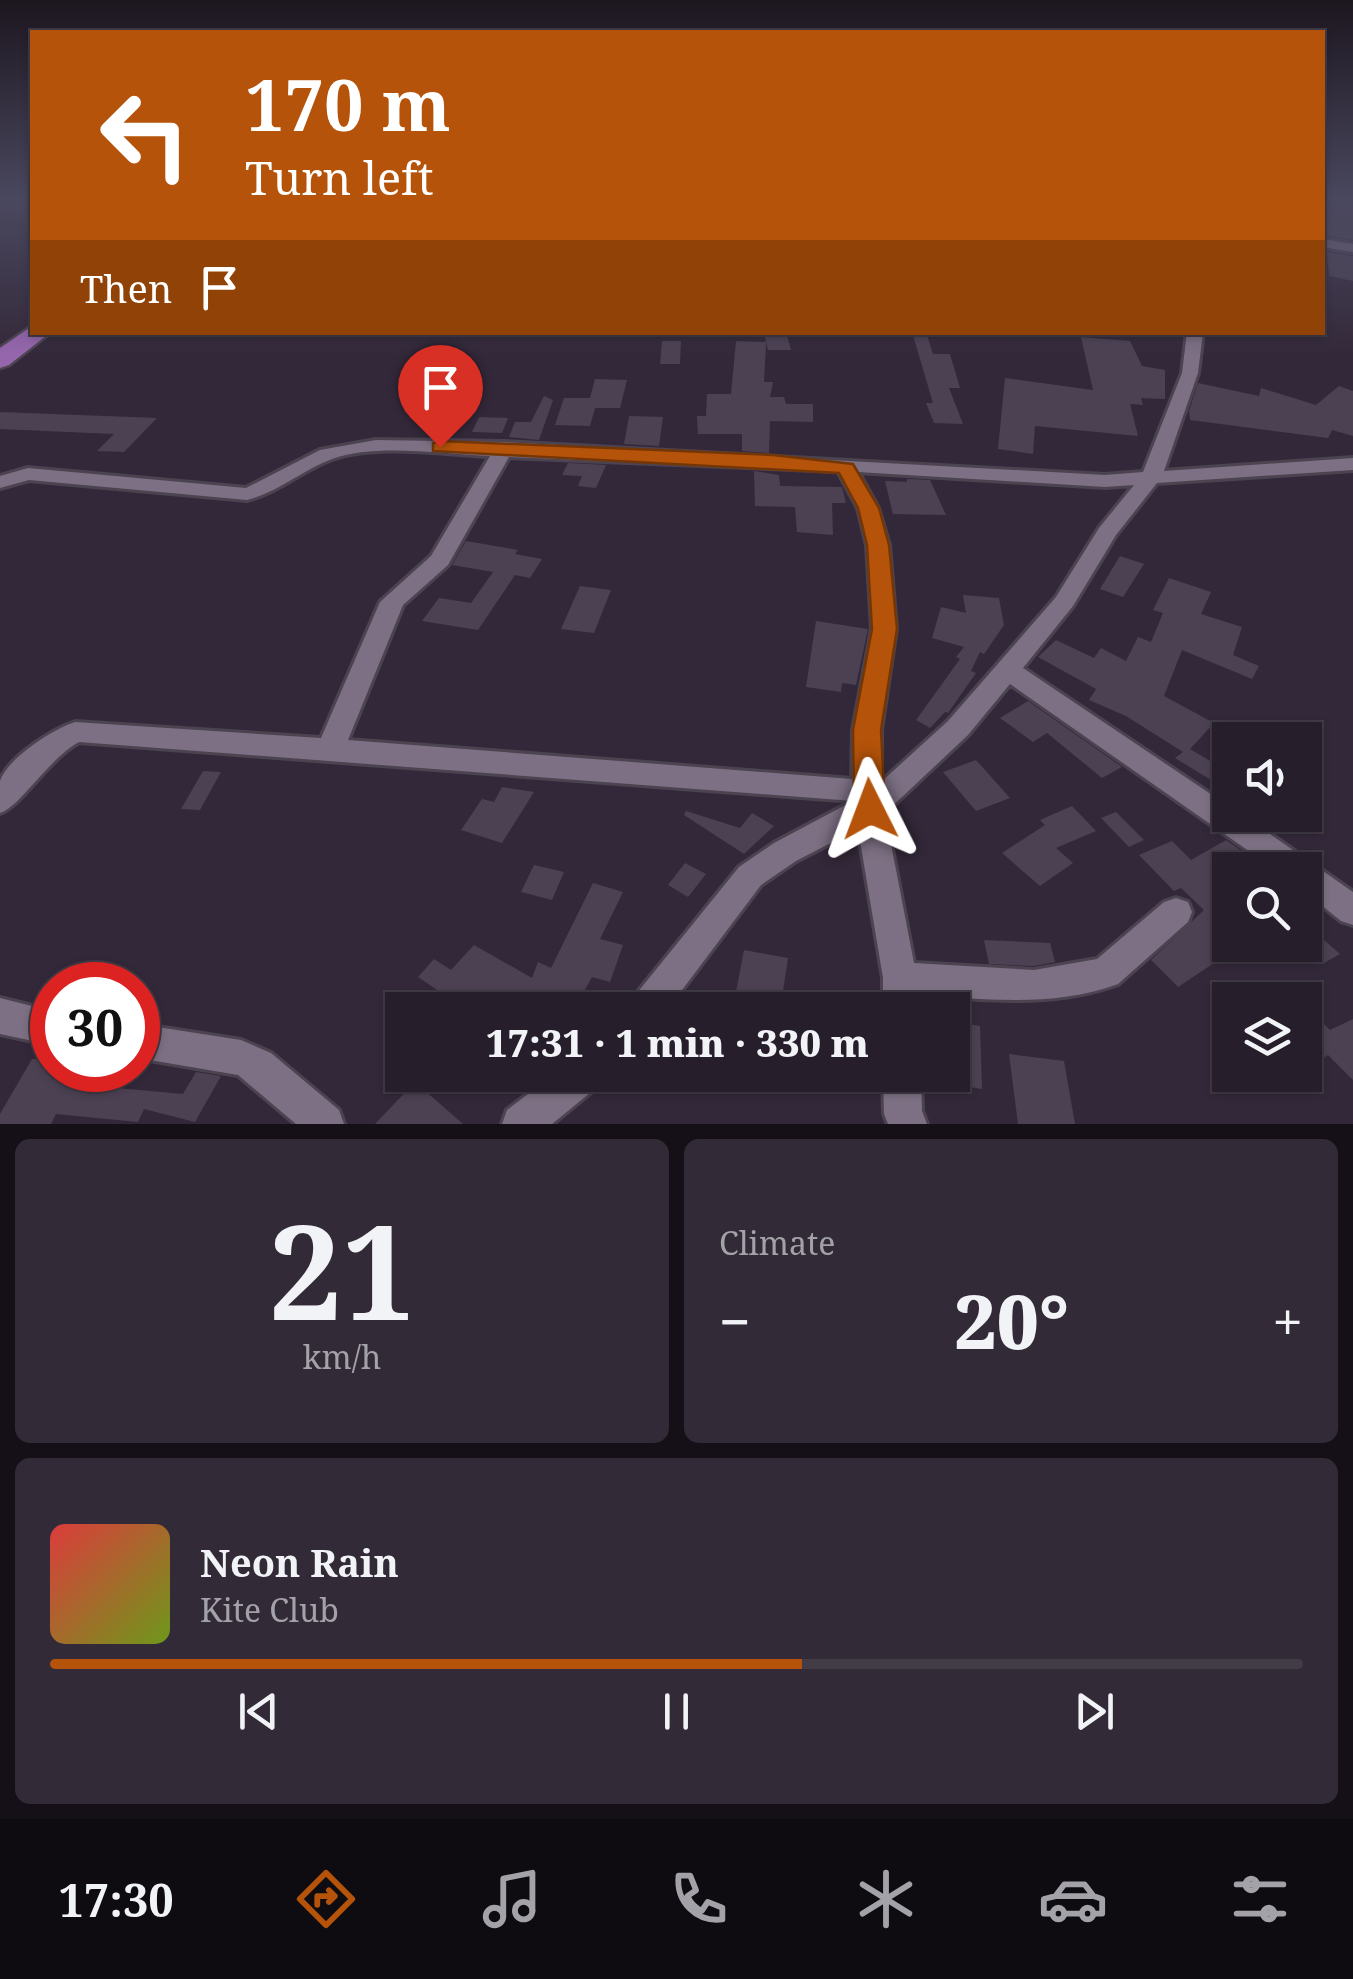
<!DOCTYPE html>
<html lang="en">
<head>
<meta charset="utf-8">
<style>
	:root { --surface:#261e2b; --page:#322b37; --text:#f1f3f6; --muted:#a4a2a9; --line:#423c47; --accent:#b45309 }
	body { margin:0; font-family:"Noto Serif",serif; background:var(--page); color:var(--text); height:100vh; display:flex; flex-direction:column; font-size:38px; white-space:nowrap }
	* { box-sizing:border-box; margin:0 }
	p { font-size:32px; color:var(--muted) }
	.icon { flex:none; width:55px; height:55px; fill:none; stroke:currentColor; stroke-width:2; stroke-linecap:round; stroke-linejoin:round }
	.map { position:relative; height:1124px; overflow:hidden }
	.drawer { display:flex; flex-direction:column; gap:15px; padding:15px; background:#151018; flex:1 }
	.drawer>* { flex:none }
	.hud { position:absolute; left:30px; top:30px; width:1295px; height:305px; border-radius:0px; box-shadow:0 2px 8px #0004,0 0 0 2px var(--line); background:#b45309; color:#fff; overflow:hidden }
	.fabs { position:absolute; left:1212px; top:722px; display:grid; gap:20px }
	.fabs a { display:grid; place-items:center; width:110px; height:110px; border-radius:0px; background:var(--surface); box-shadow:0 2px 8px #0004,0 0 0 2px var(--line); font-size:50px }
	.speed { position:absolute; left:30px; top:962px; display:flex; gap:20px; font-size:50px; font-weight:700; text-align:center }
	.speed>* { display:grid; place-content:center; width:130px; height:130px; border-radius:50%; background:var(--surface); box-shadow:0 2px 8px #0004,0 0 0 2px var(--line); line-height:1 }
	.speed .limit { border:15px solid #d22; background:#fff; color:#111 }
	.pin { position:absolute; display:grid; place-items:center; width:85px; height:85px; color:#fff; margin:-102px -42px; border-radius:50% 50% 50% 0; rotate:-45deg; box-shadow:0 0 10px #0007 }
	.pin .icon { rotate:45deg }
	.me { position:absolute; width:110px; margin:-55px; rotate:357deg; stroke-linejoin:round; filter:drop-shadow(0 0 8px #0008) }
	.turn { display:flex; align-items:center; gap:35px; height:210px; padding:0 50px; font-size:45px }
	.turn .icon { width:130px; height:130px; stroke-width:2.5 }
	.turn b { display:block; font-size:70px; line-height:85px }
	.then { display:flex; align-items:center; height:95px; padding:0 50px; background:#0003; gap:20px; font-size:38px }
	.big { font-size:75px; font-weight:800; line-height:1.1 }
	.drawer .tile { flex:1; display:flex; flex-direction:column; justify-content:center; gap:15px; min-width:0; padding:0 35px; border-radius:15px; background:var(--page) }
	.drawer .dial { align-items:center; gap:0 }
	.dial b { font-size:130px; line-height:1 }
	.song { display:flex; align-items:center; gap:30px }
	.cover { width:120px; height:120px; border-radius:15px; background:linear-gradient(135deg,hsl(0 70% 55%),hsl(80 70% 35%)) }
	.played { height:10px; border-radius:5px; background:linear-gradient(90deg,var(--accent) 60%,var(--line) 60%) }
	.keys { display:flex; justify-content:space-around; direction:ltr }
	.heat { display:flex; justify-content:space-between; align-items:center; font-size:55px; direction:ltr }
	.drawer .tiles { flex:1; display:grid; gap:15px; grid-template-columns:1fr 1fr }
	.tile:last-child { grid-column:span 2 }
	.trip { position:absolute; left:385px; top:992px; width:585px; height:100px; border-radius:0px; background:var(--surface); box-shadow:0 2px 8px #0004,0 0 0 2px var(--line); font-weight:800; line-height:100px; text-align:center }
	.tabs { display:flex; height:160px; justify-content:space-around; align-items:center; background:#0f0c11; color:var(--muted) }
	.tabs .icon { width:70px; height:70px }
	.tabs .current { color:var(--accent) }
	.tabs b { font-size:45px; color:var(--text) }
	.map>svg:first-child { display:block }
	.building { fill:#4c4153 }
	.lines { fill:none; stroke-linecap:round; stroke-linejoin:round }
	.street-casing { stroke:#4c4351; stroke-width:6 }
	.primary-casing { stroke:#4c4351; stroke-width:5 }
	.street { fill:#7d7084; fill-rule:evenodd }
	.primary { fill:#9666ad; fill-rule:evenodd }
	.route { fill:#b45309; stroke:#753606; stroke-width:2.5 }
</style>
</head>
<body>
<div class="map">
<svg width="1353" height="1124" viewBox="0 0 1353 1124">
	<rect width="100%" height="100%" fill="#332839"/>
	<!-- building -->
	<g class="building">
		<path d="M1326,200H1346L1347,206L1353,207V240L1327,236Z"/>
		<path d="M1327,252L1353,256V281L1329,276Z"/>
		<path d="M764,332H786L791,350H768L766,342L764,382H773L770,397H784L786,404H813V422L770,421L769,453L742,451V434H698L697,416H706L707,394H731L736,341L766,342Z"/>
		<path d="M912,332H926L933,354H950L960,388H949L963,424L934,423L926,403H933Z"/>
		<path d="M1081,337L1130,341L1142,366L1165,370V399L1141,398L1143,405L1130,404L1138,436L1035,426L1033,454L998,449L1005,378L1093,390Z"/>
		<path d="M662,341H681L680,364H660Z"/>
		<path d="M595,379L627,380L620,408H595L590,426L555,425L564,398H590Z"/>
		<path d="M1198,383L1259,396L1261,388L1316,405L1339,386L1353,391V436L1332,430L1328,438L1190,420L1189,411Z"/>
		<path d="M544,396L553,400L539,440L509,437L515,422H531Z"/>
		<path d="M0,412L157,418L124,452L97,451L114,434L0,429Z"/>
		<path d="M629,416L663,417L659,446L624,444Z"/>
		<path d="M479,417L508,418L502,433L472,432Z"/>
		<path d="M568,463L606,465L596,488L578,486L582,476L562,475Z"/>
		<path d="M754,471L779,475L780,486L842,487L846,503H832L833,535L797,532L795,507L755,506Z"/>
		<path d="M907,479L930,480L946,515L893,514L885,481L907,482Z"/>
		<path d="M466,541L518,550L515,554L542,559L530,578L515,575L478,630L422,621L439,598L471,603L493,572L452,565Z"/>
		<path d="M1120,556L1144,564L1123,597L1100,589Z"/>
		<path d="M1169,578L1211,592L1201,614L1242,627L1233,655L1259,666L1252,679L1182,650L1164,696L1214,723L1190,749L1229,772L1216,783L1175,758L1183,752L1126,716L1089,700L1096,689L1038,657L1056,640L1094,658L1101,648L1126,661L1138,637L1151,642L1163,613L1153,610Z"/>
		<path d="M580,586L611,590L594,633L561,629Z"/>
		<path d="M963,595L999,598L1004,625L984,654L980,652L971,671L976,673L948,713L945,712L930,728L916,720L960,659L956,657L964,647L932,638L941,607L966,613Z"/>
		<path d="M816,621L868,629L856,685L842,683L841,692L806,687Z"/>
		<path d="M1028,701L1122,767L1102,778L1047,733L1033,742L1000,718Z"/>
		<path d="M976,760L1010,798L976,811L943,772Z"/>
		<path d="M203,771L221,772L200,810L181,809Z"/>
		<path d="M502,787L534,792L502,843L461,830L482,799L494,802Z"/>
		<path d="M1072,806L1096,831L1056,848L1073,863L1040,886L1002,853L1045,825L1040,820Z"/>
		<path d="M686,811L740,828L752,813L774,826L744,854L684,815Z"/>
		<path d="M1116,812L1144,840L1129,847L1101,818Z"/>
		<path d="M1226,840L1269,870H1230V933L1216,941L1229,953L1178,987L1151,960L1204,910L1181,888L1174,891L1139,855L1172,841L1191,860Z"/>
		<path d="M685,863L706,874L688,897L668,885Z"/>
		<path d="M534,865L564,872L552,900L521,892Z"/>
		<path d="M593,883L623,892L600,939L623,945L610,982L592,977L574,1010H438L449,998L418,977L434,959L451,970L474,945L532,978L538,962L551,968Z"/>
		<path d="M1305,923L1340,954L1324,963L1305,946Z"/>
		<path d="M984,940L1050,943L1055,962L1034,966L989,964Z"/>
		<path d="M744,950L788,958L781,1005L735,997Z"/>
		<path d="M1353,1019V1080L1328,1055L1305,1070V1030L1321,1021L1330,1030Z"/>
		<path d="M952,1021L980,1026L982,1089L952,1084Z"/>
		<path d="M1009,1054L1064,1061L1075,1124H1018Z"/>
		<path d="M32,1059L52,1060V1070H80L72,1084L183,1094L196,1072L221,1076L195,1122L144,1109L138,1122L56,1114L51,1124H0V1114Z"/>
		<path d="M415,1082L463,1124H375Z"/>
	</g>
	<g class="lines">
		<defs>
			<g id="street">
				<path d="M1322,239L1353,244V252L1322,247Z"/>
				<path d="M1187,332H1203L1198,373L1164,471L1353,458V470L1157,483L1116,535L1073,606L1023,668L1230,807V815H1243L1353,892V925L1341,921L1305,892V870H1276L1010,684L968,735L885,813L914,963L1034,970L1097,959L1164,902L1176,898L1188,902L1192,912L1188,922L1118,984C1053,1008 985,999 918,995L919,1010H883V978L858,829L796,861L761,885L667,1010H628L633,998L739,867L774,843L853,801L79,742C49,758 20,807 0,813C0,805 0,789 0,781C8,758 53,729 75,722L321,738L380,602L431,556L490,456C444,454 375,443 332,459C302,470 279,492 247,500L29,480L0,488V476L28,468L246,488L320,450L376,440L504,442L1105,475L1143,472L1182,373ZM509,457L838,471L858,508L867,545L872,629L853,730L852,779L348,740L403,605L448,565ZM858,472L1105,487L1134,485L1099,528L1056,597L948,721L881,782V730L896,629L889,545L878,508Z"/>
				<path d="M0,998L52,1011V1045L0,1034Z"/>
				<path d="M138,1024L241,1040L271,1053L339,1110L344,1124H296L238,1075L138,1058Z"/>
				<path d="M553,1075H602L596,1088L552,1124H502L507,1110Z"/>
				<path d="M883,1075H921L922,1111L927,1124H888L884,1114Z"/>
			</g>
			<path id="primary" d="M32,326V332H51L9,365L0,368V348Z"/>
		</defs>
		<!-- street casing -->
		<use href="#street" class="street-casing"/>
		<!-- primary casing -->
		<use href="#primary" class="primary-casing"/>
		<!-- street -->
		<use href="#street" class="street"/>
		<!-- primary -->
		<use href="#primary" class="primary"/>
	</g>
	<!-- sky -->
	<linearGradient id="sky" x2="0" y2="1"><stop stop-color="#1c161f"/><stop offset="0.56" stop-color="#4a485f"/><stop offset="1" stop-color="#4a485f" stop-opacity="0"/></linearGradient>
	<rect width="1353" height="357" fill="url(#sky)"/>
	<!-- route -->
	<path class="route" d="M440,441L773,455L853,464L879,508L889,545L897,629L881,730L885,809L880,817L870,821L859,817L854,809L853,730L872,629L867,545L858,508L839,473L433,451V443Z"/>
</svg>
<div class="fabs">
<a><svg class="icon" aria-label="sound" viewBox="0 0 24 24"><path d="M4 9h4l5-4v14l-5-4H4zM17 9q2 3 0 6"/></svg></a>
<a><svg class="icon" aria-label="search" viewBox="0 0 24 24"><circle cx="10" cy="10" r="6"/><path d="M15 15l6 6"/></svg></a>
<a><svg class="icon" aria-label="layers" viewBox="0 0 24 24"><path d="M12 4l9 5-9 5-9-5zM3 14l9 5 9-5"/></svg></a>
</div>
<div class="speed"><div class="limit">30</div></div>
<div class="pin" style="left:440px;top:447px;background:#d93025"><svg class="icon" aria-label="arrive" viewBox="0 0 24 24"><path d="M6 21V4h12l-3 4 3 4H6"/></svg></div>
<svg class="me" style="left:870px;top:809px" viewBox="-20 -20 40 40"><path d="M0-17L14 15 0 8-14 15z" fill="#b45309" stroke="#fff" stroke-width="4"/></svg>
<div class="trip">17:31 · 1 min · 330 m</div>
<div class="hud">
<div class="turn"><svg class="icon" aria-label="left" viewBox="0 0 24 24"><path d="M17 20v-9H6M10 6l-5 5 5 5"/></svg><div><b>170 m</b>Turn left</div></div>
<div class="then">Then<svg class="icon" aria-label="arrive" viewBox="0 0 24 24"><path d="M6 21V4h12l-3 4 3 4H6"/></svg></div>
</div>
</div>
<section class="drawer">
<div class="tiles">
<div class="tile dial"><b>21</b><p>km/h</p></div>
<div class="tile"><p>Climate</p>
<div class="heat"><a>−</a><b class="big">20°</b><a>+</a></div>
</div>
<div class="tile">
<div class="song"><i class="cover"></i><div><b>Neon Rain</b><p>Kite Club</p></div></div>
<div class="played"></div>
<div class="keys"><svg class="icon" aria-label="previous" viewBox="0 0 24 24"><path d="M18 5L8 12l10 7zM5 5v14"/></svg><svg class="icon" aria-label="pause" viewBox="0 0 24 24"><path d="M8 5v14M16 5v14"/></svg><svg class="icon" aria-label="next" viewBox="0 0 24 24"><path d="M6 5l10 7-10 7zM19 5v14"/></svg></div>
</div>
</div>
</section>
<nav class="tabs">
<b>17:30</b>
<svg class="icon current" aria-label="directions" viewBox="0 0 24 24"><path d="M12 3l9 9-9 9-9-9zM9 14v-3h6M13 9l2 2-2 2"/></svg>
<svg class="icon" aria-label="music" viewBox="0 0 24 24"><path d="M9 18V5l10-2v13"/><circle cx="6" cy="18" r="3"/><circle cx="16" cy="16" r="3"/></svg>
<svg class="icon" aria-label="phone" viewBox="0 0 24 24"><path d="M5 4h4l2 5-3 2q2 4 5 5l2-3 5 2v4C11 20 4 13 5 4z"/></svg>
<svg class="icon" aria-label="climate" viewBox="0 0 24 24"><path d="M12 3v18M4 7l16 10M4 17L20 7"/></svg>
<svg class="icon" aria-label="car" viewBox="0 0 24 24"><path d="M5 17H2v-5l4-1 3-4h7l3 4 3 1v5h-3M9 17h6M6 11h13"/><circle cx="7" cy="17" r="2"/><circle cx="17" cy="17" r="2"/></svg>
<svg class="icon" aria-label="filters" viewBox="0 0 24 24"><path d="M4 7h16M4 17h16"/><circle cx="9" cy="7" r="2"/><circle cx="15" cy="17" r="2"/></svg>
</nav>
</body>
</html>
